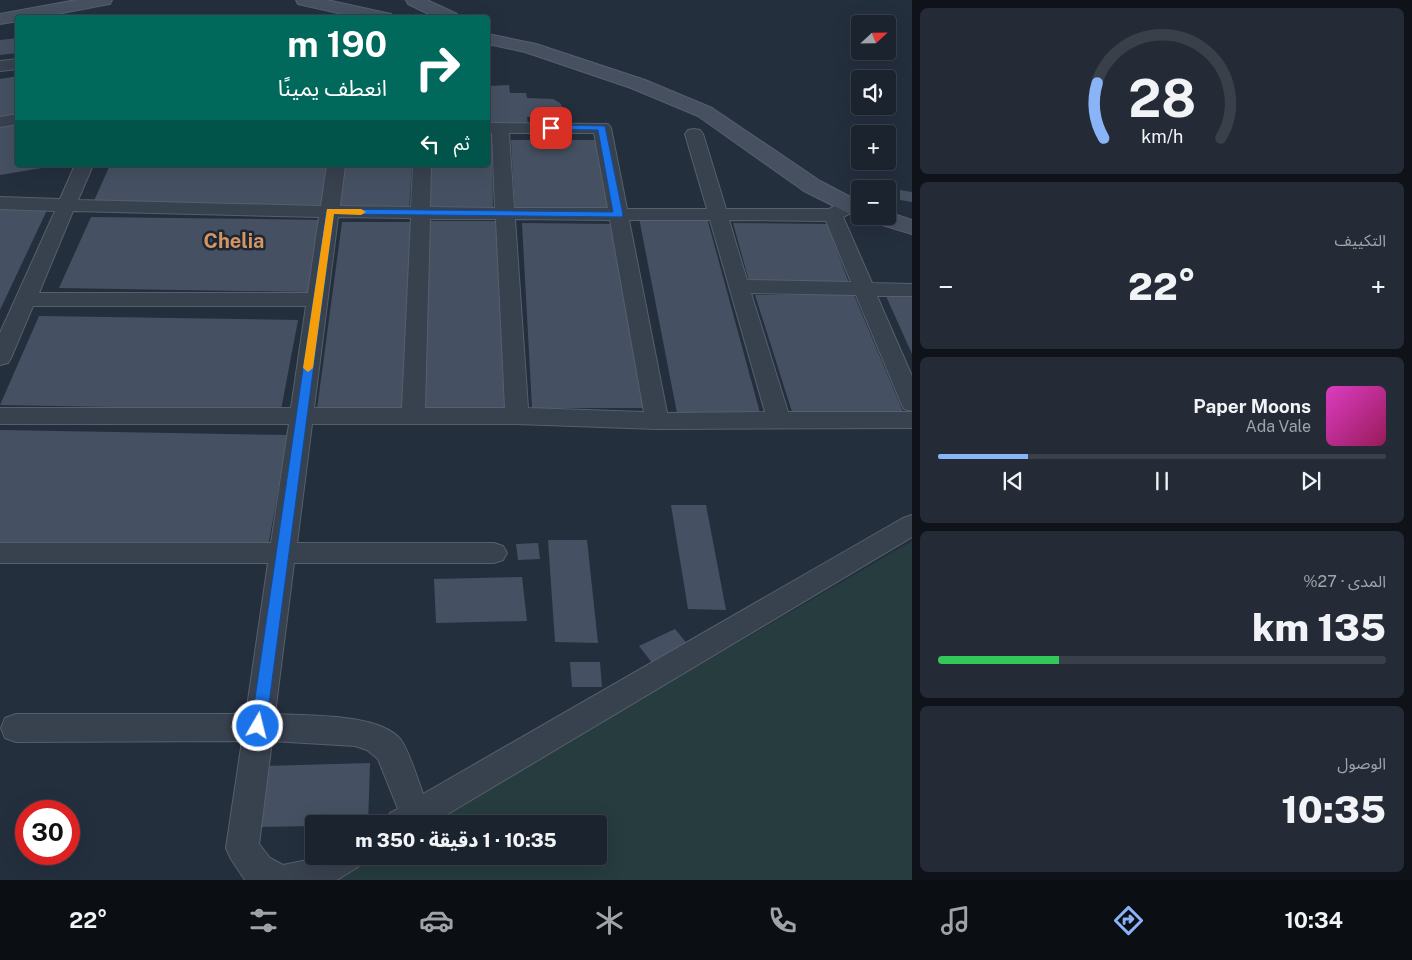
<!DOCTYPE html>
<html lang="ar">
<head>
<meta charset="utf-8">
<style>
	:root { --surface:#1b232e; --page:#242b36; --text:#f1f3f6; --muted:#a0a4aa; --line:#39404a; --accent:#8ab4f8 }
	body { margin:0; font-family:"Public Sans","Noto Sans Arabic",sans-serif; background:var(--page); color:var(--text); direction:rtl; height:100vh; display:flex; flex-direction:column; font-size:19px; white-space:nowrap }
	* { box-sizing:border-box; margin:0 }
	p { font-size:16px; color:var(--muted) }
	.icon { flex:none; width:28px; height:28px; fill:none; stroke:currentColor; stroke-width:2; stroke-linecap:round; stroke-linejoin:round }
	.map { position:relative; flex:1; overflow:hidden; direction:ltr }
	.drawer { display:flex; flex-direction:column; gap:8px; padding:8px; background:#0f1319; width:500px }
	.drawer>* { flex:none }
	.banner { position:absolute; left:15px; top:15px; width:475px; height:152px; border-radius:5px; box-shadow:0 5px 20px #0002,0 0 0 1px var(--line); direction:rtl; background:#00695c; color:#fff; overflow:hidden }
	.needle { width:32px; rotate:68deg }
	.fabs { position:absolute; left:851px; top:15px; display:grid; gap:10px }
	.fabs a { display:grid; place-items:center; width:45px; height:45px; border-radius:5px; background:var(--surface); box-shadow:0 5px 20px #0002,0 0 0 1px var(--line); font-size:25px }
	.speed { position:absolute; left:15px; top:800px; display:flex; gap:10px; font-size:25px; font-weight:700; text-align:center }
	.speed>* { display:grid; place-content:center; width:65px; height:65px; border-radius:50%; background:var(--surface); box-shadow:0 5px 20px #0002,0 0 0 1px var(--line); line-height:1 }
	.speed .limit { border:8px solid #d22; background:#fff; color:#111 }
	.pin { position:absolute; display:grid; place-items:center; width:42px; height:42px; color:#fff; margin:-21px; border-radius:10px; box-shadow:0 2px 8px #0006 }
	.me { position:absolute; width:55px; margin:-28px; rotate:8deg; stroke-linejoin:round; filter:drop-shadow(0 0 4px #0008) }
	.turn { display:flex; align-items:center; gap:18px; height:105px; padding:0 20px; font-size:22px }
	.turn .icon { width:65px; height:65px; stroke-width:2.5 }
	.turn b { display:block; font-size:35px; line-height:42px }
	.then { display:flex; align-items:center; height:48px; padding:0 20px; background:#0003; gap:10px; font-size:19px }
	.big { font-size:38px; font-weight:800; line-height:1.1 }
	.drawer .widget { flex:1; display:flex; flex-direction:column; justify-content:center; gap:8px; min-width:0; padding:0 18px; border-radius:8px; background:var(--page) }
	.drawer .dial { align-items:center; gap:0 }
	.dial svg { height:130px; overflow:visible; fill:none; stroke:var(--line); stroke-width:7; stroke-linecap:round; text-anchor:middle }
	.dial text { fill:var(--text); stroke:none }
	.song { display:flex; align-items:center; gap:15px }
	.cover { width:60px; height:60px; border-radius:8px; background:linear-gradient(135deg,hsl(310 70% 55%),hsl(330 70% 35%)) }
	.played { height:5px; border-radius:2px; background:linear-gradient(90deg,var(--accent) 20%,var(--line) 20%) }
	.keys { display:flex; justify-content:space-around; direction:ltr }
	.heat { display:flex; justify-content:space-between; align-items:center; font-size:28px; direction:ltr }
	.charge { height:8px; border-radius:4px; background:linear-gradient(90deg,#34c759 27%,var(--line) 0) }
	.trip { position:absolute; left:305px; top:815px; width:302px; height:50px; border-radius:5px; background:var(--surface); box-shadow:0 5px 20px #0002,0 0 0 1px var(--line); font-weight:800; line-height:50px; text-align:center; direction:rtl }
	.menu { display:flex; height:80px; justify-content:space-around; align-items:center; background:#0b0e12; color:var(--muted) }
	.menu .icon { width:35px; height:35px }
	.menu .active { color:var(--accent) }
	.menu b { font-size:22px; color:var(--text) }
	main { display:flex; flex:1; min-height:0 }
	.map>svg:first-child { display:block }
	.green { fill:#263c3f }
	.building { fill:#455162 }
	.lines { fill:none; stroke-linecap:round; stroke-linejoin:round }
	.street-casing { stroke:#565f6c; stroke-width:2 }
	.secondary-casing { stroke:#565f6c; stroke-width:2 }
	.street { fill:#38414e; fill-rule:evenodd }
	.secondary { fill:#465061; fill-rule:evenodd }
	.route { fill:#1a73e8; stroke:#114b97 }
	.slow { fill:#f59e0b }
	.labels { text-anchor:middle; stroke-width:5; stroke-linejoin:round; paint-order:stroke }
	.quarter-label { font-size:20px; font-weight:bold; fill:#d59563; stroke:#1d2633 }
</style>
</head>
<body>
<main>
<section class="drawer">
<div class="widget dial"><svg viewBox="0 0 100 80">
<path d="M14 69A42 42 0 1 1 86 69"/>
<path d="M14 69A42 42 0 0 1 10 35" stroke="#8ab4f8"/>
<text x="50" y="56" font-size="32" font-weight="700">28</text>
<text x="50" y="72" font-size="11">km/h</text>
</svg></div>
<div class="widget"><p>التكييف</p>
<div class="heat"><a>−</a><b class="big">22°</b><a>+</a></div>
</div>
<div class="widget">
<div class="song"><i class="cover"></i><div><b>Paper Moons</b><p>Ada Vale</p></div></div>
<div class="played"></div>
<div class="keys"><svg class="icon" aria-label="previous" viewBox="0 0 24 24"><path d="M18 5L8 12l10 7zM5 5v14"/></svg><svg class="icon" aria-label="pause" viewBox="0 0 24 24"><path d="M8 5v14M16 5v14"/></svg><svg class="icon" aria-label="next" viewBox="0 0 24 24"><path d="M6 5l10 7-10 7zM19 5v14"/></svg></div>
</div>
<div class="widget"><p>المدى · 27%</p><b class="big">135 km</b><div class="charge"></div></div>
<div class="widget"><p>الوصول</p><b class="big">10:35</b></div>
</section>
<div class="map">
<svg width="912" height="880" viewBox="0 0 912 880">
	<rect width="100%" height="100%" fill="#242f3e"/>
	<!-- green -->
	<path class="green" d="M912,541V880H332L372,856H599V824H428Z"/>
	<!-- building -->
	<g class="building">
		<path d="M18,38V53L0,55V40Z"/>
		<path d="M18,76V118L0,121V79Z"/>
		<path d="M509,85L510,93H526L527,98L553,99L560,103L563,108L562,111L554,116L527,117L528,123H488V86Z"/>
		<path d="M18,124V165L54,166L0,175V127Z"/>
		<path d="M488,134H492L493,209L426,208L429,165H488Z"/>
		<path d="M511,140H600L612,212H515Z"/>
		<path d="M110,165H330L322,206L93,203Z"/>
		<path d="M345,165H412L409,209H339Z"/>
		<path d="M900,190L912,192V202L900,200Z"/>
		<path d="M0,207L48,208L0,310Z"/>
		<path d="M91,217L324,220L311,292L59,288Z"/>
		<path d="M639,218H707L760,413H677Z"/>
		<path d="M429,221H498L506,408L422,407Z"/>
		<path d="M342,222H412L402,409H317Z"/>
		<path d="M522,223L614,224L644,408H532Z"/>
		<path d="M733,223L827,224L849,283L749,281Z"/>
		<path d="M755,295H854L904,414L793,415Z"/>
		<path d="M912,295V354L886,296Z"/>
		<path d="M39,316L298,320L281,410L0,405Z"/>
		<path d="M0,430L288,435L268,547L0,542Z"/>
		<path d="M671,505H706L726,610L688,609Z"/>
		<path d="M548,540H587L598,643L555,642Z"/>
		<path d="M538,543L540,559L518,560L516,544Z"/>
		<path d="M522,577L527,621L436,623L434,579Z"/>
		<path d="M675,629L689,646L653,664L639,646Z"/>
		<path d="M570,662H600L602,687H572Z"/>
		<path d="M370,763L368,824H314V826L260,827L266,766Z"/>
	</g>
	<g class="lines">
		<defs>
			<g id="street">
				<path d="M18,59V69L0,71V61Z"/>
				<path d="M18,114V124L0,127V117Z"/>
				<path d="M488,123L608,124L611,128L627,209H707L685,134L688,130L694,129L700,130L703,134L726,209H829C839,204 846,199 857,202L859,206L857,210L843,217L872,283L912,284V296H877L912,376V411L904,409L901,403L856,295L751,293L788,412H912V428L657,429L517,424H312L297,543H494L503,546L507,553L503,560L494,563H294L275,714C307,716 380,713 401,740C409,751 418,780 423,794L903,518L912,515V537L431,824H385L390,813L398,809L378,759L367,750L355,746L272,741L259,844L270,858L283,865L308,860L315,856H362L358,867L337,880H245L231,859L226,848L242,741L16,742L5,738L1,728L5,718L16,714H246L268,563H0V543H271L289,424H0V408H291L306,306H33L11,358L8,363L0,365V333L55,211L0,209V197L60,199L75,165H93L78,200L321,206L327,165H345L340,206L411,207L413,165H431L430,207L495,208L492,133H488ZM509,133H594L608,208H514ZM73,211L319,217L308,293H39ZM338,217L411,218L402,408H314ZM430,219H496L505,408H425ZM515,219L610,220L644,412L528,408ZM629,220H710L765,412L667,413ZM729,220L826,221L851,282L747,280Z"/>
			</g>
			<g id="secondary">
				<path d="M76,0H112L110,4L104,5L36,18H18V21L0,24V14Z"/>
				<path d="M296,0H327L391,14L393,18H360L298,4Z"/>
				<path d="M406,0H427L457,14L459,18H437L408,4Z"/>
				<path d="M488,34L536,44L645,80L712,108L820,181L860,202L861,216L852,215L804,191L698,116L631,88L525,52L488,44Z"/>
				<path d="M888,212L912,220V234L869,221L866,216H888Z"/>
			</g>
		</defs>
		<!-- street casing -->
		<use href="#street" class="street-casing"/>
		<!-- secondary casing -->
		<use href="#secondary" class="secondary-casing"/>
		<!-- street -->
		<use href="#street" class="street"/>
		<!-- secondary -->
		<use href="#secondary" class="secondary"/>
	</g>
	<!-- route -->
	<path class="route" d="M551,125L605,126L623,215L622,217L334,214L266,726L264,731L258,733L253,731L251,726L326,211L330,209L613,212L598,130L548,129L547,128Z"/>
	<!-- slow -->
	<path class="slow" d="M327,209H361L366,212L361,215L334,214L313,368L308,372L303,368Z"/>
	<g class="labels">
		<!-- quarter labels -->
		<g class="quarter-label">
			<text x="234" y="248">Chelia</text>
		</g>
	</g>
</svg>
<div class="fabs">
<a><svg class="needle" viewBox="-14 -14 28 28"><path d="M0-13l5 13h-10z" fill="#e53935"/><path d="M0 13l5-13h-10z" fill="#a0a4aa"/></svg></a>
<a><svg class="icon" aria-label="sound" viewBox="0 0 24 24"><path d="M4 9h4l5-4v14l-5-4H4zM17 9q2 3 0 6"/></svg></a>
<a>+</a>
<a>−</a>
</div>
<div class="speed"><div class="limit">30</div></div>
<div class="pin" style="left:551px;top:128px;background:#d93025"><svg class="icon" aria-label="arrive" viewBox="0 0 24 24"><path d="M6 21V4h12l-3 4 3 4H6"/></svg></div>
<svg class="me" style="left:258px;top:726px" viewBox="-20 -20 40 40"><circle r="17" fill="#1a73e8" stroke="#fff" stroke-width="3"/><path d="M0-11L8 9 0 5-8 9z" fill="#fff"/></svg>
<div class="trip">10:35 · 1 دقيقة · 350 m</div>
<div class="banner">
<div class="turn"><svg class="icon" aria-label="right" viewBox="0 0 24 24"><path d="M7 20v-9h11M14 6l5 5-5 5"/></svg><div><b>190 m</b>انعطف يمينًا</div></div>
<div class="then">ثم<svg class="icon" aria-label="left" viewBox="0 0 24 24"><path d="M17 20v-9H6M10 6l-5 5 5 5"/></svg></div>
</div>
</div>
</main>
<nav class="menu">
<b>10:34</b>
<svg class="icon active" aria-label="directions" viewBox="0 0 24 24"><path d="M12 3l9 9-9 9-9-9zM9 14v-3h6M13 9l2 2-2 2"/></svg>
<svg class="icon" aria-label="music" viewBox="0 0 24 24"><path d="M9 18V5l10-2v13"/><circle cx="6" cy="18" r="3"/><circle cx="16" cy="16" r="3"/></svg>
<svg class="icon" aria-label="phone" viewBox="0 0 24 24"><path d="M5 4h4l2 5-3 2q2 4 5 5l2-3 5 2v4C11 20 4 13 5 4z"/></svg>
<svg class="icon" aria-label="climate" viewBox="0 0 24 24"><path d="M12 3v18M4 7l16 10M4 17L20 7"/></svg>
<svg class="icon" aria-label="car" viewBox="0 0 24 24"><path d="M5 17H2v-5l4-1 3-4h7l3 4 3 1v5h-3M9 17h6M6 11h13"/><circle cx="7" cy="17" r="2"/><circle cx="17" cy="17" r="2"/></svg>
<svg class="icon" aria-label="filters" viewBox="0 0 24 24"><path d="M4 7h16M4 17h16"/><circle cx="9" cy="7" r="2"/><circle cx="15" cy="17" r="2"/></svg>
<b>22°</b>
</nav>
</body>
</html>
